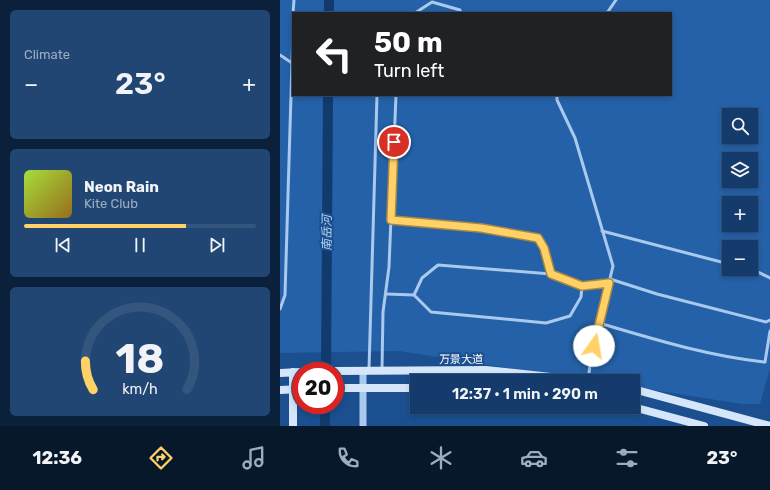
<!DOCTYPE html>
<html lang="en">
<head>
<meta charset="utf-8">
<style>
	:root { --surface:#143b6b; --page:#214673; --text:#f1f3f6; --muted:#9dadc1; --line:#33557e; --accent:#ffd166 }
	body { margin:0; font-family:Rubik,"Noto Sans SC",sans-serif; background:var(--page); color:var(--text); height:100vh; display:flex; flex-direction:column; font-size:15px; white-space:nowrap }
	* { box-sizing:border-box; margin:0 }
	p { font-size:13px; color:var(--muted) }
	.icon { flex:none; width:22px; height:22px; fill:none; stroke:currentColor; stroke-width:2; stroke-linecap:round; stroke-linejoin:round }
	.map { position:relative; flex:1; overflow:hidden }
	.sheet { display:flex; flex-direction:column; gap:10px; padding:10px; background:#0b203b; width:280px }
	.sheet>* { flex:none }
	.top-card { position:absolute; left:12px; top:12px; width:380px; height:84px; border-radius:0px; box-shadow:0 2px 6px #0003,0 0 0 1px var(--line); background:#202124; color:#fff; overflow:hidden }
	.fabs { position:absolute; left:442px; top:108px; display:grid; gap:8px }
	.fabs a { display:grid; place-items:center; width:36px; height:36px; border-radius:0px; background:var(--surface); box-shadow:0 2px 6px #0003,0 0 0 1px var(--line); font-size:20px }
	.speed { position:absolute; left:12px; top:362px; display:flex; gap:8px; font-size:20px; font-weight:700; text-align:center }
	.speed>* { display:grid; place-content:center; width:52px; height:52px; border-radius:50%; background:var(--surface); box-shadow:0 2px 6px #0003,0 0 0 1px var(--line); line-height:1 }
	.speed .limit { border:6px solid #d22; background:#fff; color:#111 }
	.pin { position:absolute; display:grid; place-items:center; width:34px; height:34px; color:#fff; margin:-17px; border:2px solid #fff; border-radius:50%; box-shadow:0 1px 4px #0007 }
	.me { position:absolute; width:44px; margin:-22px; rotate:13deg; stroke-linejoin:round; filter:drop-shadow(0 0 3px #0008) }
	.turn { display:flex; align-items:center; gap:14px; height:84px; padding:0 16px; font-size:18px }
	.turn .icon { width:52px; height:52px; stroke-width:2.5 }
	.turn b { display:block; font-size:28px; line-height:34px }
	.big { font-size:30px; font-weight:600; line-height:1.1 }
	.sheet .card { flex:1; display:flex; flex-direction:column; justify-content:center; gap:6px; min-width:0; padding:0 14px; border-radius:6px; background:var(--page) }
	.sheet .dial { align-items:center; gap:0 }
	.dial svg { height:104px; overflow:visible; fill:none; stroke:var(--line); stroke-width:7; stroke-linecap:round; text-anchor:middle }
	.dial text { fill:var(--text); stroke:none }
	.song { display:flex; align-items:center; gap:12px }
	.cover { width:48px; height:48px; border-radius:6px; background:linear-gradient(135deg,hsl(80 70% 55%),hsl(40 70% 35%)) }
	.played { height:4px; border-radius:2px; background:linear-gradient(90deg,var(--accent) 70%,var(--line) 70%) }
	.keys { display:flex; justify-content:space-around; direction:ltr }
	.heat { display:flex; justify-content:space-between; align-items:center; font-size:22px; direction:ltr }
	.trip { position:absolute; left:130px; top:374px; width:230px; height:40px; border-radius:0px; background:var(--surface); box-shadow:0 2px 6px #0003,0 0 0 1px var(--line); font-weight:600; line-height:40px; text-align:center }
	.tabs { display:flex; height:64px; justify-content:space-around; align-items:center; background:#08182b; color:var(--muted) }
	.tabs .icon { width:28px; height:28px }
	.tabs .on { color:var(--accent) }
	.tabs b { font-size:18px; color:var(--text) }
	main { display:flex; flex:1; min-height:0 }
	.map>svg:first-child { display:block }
	.green { fill:#2461a8; fill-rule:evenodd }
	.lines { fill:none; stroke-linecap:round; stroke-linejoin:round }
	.canal { stroke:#123a6d; stroke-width:10 }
	.service { stroke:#a9c9ee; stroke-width:3 }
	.tertiary { stroke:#a9c9ee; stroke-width:7 }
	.secondary { stroke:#d6e6fa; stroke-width:8 }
	.route-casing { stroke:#a68842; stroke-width:10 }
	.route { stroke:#ffd166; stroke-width:7 }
	.labels { text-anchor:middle; stroke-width:4; stroke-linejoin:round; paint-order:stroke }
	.street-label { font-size:11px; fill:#fff; stroke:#1b4f8f }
	.water-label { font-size:12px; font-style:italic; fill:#b5d3f5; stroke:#1b4f8f }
</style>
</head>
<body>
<main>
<section class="sheet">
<div class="card"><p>Climate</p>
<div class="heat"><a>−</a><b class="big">23°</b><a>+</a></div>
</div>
<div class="card">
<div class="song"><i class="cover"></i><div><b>Neon Rain</b><p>Kite Club</p></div></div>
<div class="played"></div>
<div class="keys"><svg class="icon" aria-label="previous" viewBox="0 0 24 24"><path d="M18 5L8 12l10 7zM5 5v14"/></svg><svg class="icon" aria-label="pause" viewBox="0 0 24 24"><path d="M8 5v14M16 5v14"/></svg><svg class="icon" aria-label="next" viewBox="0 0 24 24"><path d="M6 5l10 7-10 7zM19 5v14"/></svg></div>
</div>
<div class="card dial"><svg viewBox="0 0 100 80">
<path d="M14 69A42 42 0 1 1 86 69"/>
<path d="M14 69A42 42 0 0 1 8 47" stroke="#ffd166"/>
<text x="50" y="56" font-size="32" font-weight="700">18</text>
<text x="50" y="72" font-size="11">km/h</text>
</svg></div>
</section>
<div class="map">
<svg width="490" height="426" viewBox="0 0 490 426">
	<rect width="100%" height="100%" fill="#1b4f8f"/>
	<!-- green -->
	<path class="green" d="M0,0H490V368L480,404H462L353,387V381H312L119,351L0,353ZM13,13H391V95H13ZM449,115H471V137H449ZM449,159H471V181H449ZM449,203H471V225H449ZM449,247H471V269H449Z"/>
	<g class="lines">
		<!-- canal -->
		<g class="canal">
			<path d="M49,13V0"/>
			<path d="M46,371L48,95"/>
			<path d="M45,426V405"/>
		</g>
		<!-- service -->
		<g class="service">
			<path d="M13,13L14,0"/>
			<path d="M135,13L152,2L180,10L181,13"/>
			<path d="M327,13L336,0"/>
			<path d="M0,55L12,63"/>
			<path d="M277,95V100L295,138L333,266L311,357L308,381"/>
			<path d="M111,220L201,228L258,238L264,249L271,274"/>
			<path d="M322,231L449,264"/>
			<path d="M467,269L476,271L490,278"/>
			<path d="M330,279L377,294L486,322L490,320"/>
			<path d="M106,294L134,295L151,312L266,323L290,316L301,297L302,286L329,283"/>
			<path d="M134,295L142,278L158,265L271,274L302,286"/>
			<path d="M0,309L5,295L13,28"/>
			<path d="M319,323C373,339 428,356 485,362L490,331"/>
			<path d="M89,369L97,95"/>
			<path d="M102,369L103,312L109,267L116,95"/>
		</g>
		<!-- tertiary -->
		<path class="tertiary" d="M83,426V371"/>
		<!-- secondary -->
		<g class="secondary">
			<path d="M55,371L206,370L307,381"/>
			<path d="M13,372V426"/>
			<path d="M0,373L21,372"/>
			<path d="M55,388H137"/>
			<path d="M353,389L490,426"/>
			<path d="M0,390L21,389"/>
			<path d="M353,407L424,426"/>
		</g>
	</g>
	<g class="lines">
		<defs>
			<path id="route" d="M114,142L111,220L201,228L258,238L264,248L271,274L302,286L329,283L314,346"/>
		</defs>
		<!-- route casing -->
		<use href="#route" class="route-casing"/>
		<!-- route -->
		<use href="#route" class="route"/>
	</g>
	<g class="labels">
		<!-- street labels -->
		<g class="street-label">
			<text x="181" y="363">万景大道</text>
		</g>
		<!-- water labels -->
		<g class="water-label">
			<text transform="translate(47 233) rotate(-90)" y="4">南岳河</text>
		</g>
	</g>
</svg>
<div class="fabs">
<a><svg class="icon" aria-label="search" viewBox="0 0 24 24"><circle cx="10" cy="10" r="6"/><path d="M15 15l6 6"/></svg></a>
<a><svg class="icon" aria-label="layers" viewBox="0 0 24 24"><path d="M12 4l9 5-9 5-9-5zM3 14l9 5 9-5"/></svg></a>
<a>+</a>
<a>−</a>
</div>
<div class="speed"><div class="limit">20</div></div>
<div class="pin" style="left:114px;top:142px;background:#d93025"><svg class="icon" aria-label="arrive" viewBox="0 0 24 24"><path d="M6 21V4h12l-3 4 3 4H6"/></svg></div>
<svg class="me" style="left:314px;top:346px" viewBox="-20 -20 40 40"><circle r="19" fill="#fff"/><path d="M0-13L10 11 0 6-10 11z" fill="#ffd166"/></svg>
<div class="trip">12:37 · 1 min · 290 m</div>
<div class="top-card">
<div class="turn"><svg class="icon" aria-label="left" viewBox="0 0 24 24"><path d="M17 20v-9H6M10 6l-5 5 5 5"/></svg><div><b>50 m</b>Turn left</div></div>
</div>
</div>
</main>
<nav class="tabs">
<b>12:36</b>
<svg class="icon on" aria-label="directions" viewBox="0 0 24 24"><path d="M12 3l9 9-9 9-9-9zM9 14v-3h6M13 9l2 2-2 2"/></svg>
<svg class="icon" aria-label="music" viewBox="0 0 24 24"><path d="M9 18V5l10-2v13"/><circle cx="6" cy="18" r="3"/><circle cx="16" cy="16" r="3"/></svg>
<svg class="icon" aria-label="phone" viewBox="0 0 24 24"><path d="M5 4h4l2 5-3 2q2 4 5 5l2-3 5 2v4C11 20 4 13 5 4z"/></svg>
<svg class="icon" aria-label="climate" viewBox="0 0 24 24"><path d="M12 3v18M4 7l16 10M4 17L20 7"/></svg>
<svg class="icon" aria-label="car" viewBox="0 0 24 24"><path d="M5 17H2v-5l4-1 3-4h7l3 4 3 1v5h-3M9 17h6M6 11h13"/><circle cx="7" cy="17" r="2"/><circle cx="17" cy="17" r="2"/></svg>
<svg class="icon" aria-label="filters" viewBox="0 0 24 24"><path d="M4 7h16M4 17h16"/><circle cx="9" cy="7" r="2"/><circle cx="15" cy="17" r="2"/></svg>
<b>23°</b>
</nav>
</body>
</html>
